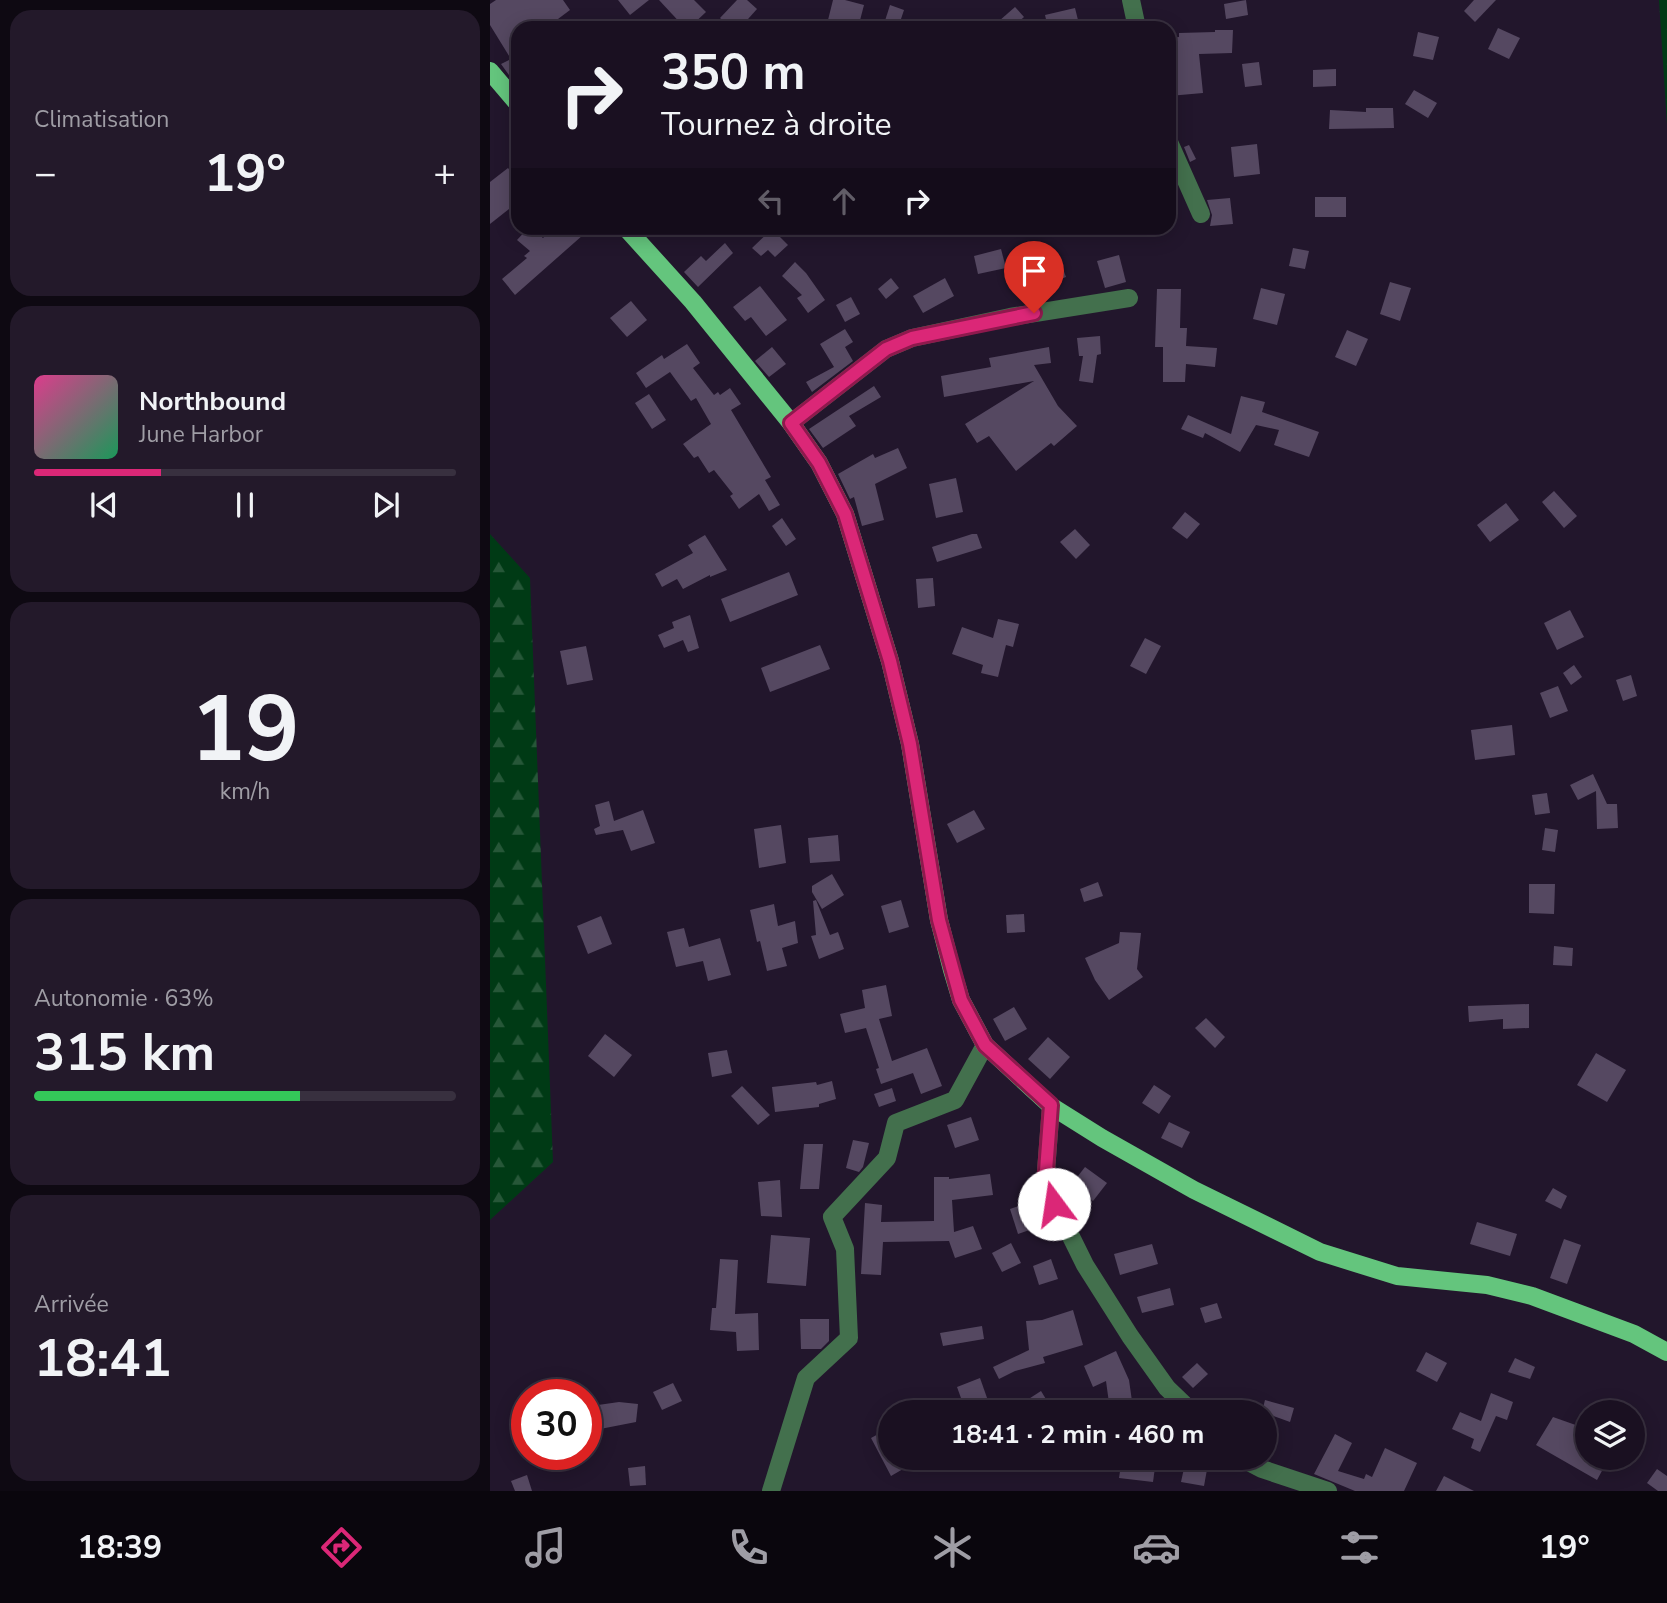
<!DOCTYPE html>
<html lang="fr">
<head>
<meta charset="utf-8">
<style>
	:root { --surface:#1a1021; --page:#23192a; --text:#f1f3f6; --muted:#9f9da5; --line:#38303f; --accent:#db2777 }
	body { margin:0; font-family:"Nunito Sans",sans-serif; background:var(--page); color:var(--text); height:100vh; display:flex; flex-direction:column; font-size:26px; white-space:nowrap }
	* { box-sizing:border-box; margin:0 }
	p { font-size:23px; color:var(--muted) }
	.icon { flex:none; width:38px; height:38px; fill:none; stroke:currentColor; stroke-width:2; stroke-linecap:round; stroke-linejoin:round }
	.map { position:relative; flex:1; overflow:hidden }
	.drawer { display:flex; flex-direction:column; gap:10px; padding:10px; background:#0e0912; width:490px }
	.drawer>* { flex:none }
	.guide { position:absolute; left:21px; top:21px; width:665px; height:214px; border-radius:21px; box-shadow:0 4px 18px #0003,0 0 0 2px var(--line); background:#1a1021; color:var(--text); overflow:hidden }
	.buttons { position:absolute; left:1085px; top:1400px; display:grid; gap:14px }
	.buttons a { display:grid; place-items:center; width:70px; height:70px; border-radius:50%; background:var(--surface); box-shadow:0 4px 18px #0003,0 0 0 2px var(--line); font-size:35px }
	.speed { position:absolute; left:21px; top:1379px; display:flex; gap:14px; font-size:35px; font-weight:700; text-align:center }
	.speed>* { display:grid; place-content:center; width:91px; height:91px; border-radius:50%; background:var(--surface); box-shadow:0 4px 18px #0003,0 0 0 2px var(--line); line-height:1 }
	.speed .limit { border:10px solid #d22; background:#fff; color:#111 }
	.pin { position:absolute; display:grid; place-items:center; width:60px; height:60px; color:#fff; margin:-72px -30px; border-radius:50% 50% 50% 0; rotate:-45deg; box-shadow:0 0 7px #0007 }
	.pin .icon { rotate:45deg }
	.me { position:absolute; width:77px; margin:-38px; rotate:346deg; stroke-linejoin:round; filter:drop-shadow(0 0 5px #0008) }
	.turn { display:flex; align-items:center; gap:24px; height:147px; padding:0 35px; font-size:32px }
	.turn .icon { width:91px; height:91px; stroke-width:2.5 }
	.turn b { display:block; font-size:49px; line-height:60px }
	.lanes { display:flex; align-items:center; height:66px; padding:0 35px; background:#0003; justify-content:center; gap:35px; direction:ltr }
	.lanes .off { opacity:.35 }
	.big { font-size:52px; font-weight:700; line-height:1.1 }
	.drawer .card { flex:1; display:flex; flex-direction:column; justify-content:center; gap:10px; min-width:0; padding:0 24px; border-radius:21px; background:var(--page) }
	.drawer .dial { align-items:center; gap:0 }
	.dial b { font-size:91px; line-height:1 }
	.song { display:flex; align-items:center; gap:21px }
	.cover { width:84px; height:84px; border-radius:10px; background:linear-gradient(135deg,hsl(330 70% 55%),hsl(150 70% 35%)) }
	.played { height:7px; border-radius:4px; background:linear-gradient(90deg,var(--accent) 30%,var(--line) 30%) }
	.keys { display:flex; justify-content:space-around; direction:ltr }
	.heat { display:flex; justify-content:space-between; align-items:center; font-size:38px; direction:ltr }
	.charge { height:10px; border-radius:5px; background:linear-gradient(90deg,#34c759 63%,var(--line) 0) }
	.trip { position:absolute; left:388px; top:1400px; width:399px; height:70px; border-radius:35px; background:var(--surface); box-shadow:0 4px 18px #0003,0 0 0 2px var(--line); font-weight:700; line-height:70px; text-align:center }
	.dock { display:flex; height:112px; justify-content:space-around; align-items:center; background:#0a060d; color:var(--muted) }
	.dock .icon { width:49px; height:49px }
	.dock .selected { color:var(--accent) }
	.dock b { font-size:32px; color:var(--text) }
	main { display:flex; flex:1; min-height:0 }
	.map>svg:first-child { display:block }
	.forest { fill:url(#forest-firs) }
	.building { fill:#554861 }
	.lines { fill:none; stroke-linecap:round; stroke-linejoin:round }
	.minor { stroke:#43704d; stroke-width:18 }
	.major { stroke:#64c57d; stroke-width:18 }
	.route-casing { stroke:#8e194d; stroke-width:18 }
	.route { stroke:#db2777; stroke-width:12 }
</style>
</head>
<body>
<main>
<section class="drawer">
<div class="card"><p>Climatisation</p>
<div class="heat"><a>−</a><b class="big">19°</b><a>+</a></div>
</div>
<div class="card">
<div class="song"><i class="cover"></i><div><b>Northbound</b><p>June Harbor</p></div></div>
<div class="played"></div>
<div class="keys"><svg class="icon" aria-label="previous" viewBox="0 0 24 24"><path d="M18 5L8 12l10 7zM5 5v14"/></svg><svg class="icon" aria-label="pause" viewBox="0 0 24 24"><path d="M8 5v14M16 5v14"/></svg><svg class="icon" aria-label="next" viewBox="0 0 24 24"><path d="M6 5l10 7-10 7zM19 5v14"/></svg></div>
</div>
<div class="card dial"><b>19</b><p>km/h</p></div>
<div class="card"><p>Autonomie · 63%</p><b class="big">315 km</b><div class="charge"></div></div>
<div class="card"><p>Arrivée</p><b class="big">18:41</b></div>
</section>
<div class="map">
<svg width="1177" height="1491" viewBox="0 0 1177 1491">
	<defs>
		<pattern id="forest-firs" width="22" height="20" patternUnits="userSpaceOnUse" patternTransform="scale(1.75)"><rect width="22" height="20" fill="#003a15"/><path d="M5 1l3.5 6h-7zM16 11l3.5 6h-7z" fill="#265738"/></pattern>
	</defs>
	<rect width="100%" height="100%" fill="#22162c"/>
	<!-- forest -->
	<g class="forest">
		<path d="M1169,0H1177V125Z"/>
		<path d="M0,534L40,578L63,1162L0,1220Z"/>
	</g>
	<!-- building -->
	<g class="building">
		<path d="M6,0H73L80,10L56,28H28V75L21,78L11,64L21,59L0,25V4Z"/>
		<path d="M128,0H159L140,15Z"/>
		<path d="M169,0H204L216,12L199,28H195Z"/>
		<path d="M247,0H257L267,9L250,28H241L230,18Z"/>
		<path d="M343,0H355L374,5L368,28H336Z"/>
		<path d="M756,0L758,15L736,19L734,4Z"/>
		<path d="M984,0H1006L985,22L974,11Z"/>
		<path d="M400,5L414,10L408,28L394,24Z"/>
		<path d="M525,7L534,17L522,28H501Z"/>
		<path d="M585,8L590,28H558L555,15Z"/>
		<path d="M1008,28L1030,38L1019,59L998,49Z"/>
		<path d="M725,30H743L742,53L709,54L713,93L679,96V38L689,37V33L725,32Z"/>
		<path d="M928,32L949,37L943,60L923,56Z"/>
		<path d="M769,62L772,85L755,87L752,64Z"/>
		<path d="M846,69V86L823,87V70Z"/>
		<path d="M924,90L947,103L938,118L915,104Z"/>
		<path d="M876,108H903L904,128L839,129L840,110L876,112Z"/>
		<path d="M767,144L770,174L744,177L741,147Z"/>
		<path d="M699,145L706,159L700,162L694,147Z"/>
		<path d="M18,168L28,181V202L0,224V182Z"/>
		<rect x="825" y="197" width="31" height="20"/>
		<path d="M740,198L743,224L720,226L722,215L717,200Z"/>
		<path d="M38,228H41L53,238L63,228H86L93,235L25,295L12,279L37,258L34,256L40,251L27,240Z"/>
		<path d="M282,229L298,245L285,257L278,250L271,256L262,248Z"/>
		<path d="M235,243L243,253L208,287L194,272L211,256L216,261Z"/>
		<path d="M803,248L819,251L815,269L799,266Z"/>
		<path d="M511,249L516,268L488,274L484,256Z"/>
		<path d="M629,255L636,282L615,288L607,261Z"/>
		<path d="M569,258L576,277L543,290L536,270Z"/>
		<path d="M305,262L316,273L335,300L318,313L307,298L312,295L292,276Z"/>
		<path d="M401,278L409,288L396,299L388,289Z"/>
		<path d="M455,278L464,296L433,313L423,296Z"/>
		<path d="M900,282L921,288L910,321L890,314Z"/>
		<path d="M270,286L297,320L276,336L261,317L255,321L243,307Z"/>
		<path d="M771,288L795,294L787,325L763,319Z"/>
		<path d="M667,289H691L690,328H697L696,346L727,348L725,367L696,364L695,382H673V347H665Z"/>
		<path d="M361,297L370,314L355,322L346,305Z"/>
		<path d="M141,301L157,320L137,337L120,318Z"/>
		<path d="M355,329L363,342L355,347L363,361L322,392L316,382L344,367L330,344Z"/>
		<path d="M857,330L878,339L866,366L845,357Z"/>
		<path d="M610,336L611,354L607,355L603,383L589,381L593,356H589L587,338Z"/>
		<path d="M197,344L210,363L203,368L224,395L228,392L230,395L240,388L251,404L241,410L281,477L275,480L290,505L279,511L269,494L249,509L240,496L243,494L224,470L219,473L208,456L204,458L193,444L221,424L206,398L201,401L180,372L156,388L146,373L172,355L174,359Z"/>
		<path d="M282,347L296,364L279,377L265,361Z"/>
		<path d="M559,347L561,363L544,365L568,406L587,426L564,446L561,443L526,471L499,436L487,443L475,424L544,381L454,397L451,376L501,367L499,358Z"/>
		<path d="M384,386L391,397L359,416L366,426L333,448L319,429Z"/>
		<path d="M159,394L176,420L162,429L145,403Z"/>
		<path d="M751,396L775,402L772,412L829,432L819,457L784,445L789,430L766,425L750,452L715,433L713,438L691,429L698,415L741,434Z"/>
		<path d="M408,448L417,468L385,484L394,520L372,526L364,497L360,499L348,474L383,454L385,458Z"/>
		<path d="M466,478L473,512L446,518L439,484Z"/>
		<path d="M1064,491L1087,516L1074,528L1052,502Z"/>
		<path d="M1016,503L1029,520L1000,542L987,525Z"/>
		<path d="M695,512L710,524L697,539L682,528Z"/>
		<path d="M292,518L306,539L296,546L282,526Z"/>
		<path d="M585,529L600,545L586,559L570,542Z"/>
		<path d="M482,534H487L492,548L447,562L442,547Z"/>
		<path d="M215,535L237,570L220,577V575L193,589L187,579L172,587L165,574L203,553L198,545Z"/>
		<path d="M299,572L308,595L240,622L231,599Z"/>
		<path d="M443,578L445,606L428,608L426,579Z"/>
		<path d="M1080,610L1094,637L1067,650L1054,623Z"/>
		<path d="M200,615L209,648L198,652L193,640L174,648L168,635L184,628L182,622Z"/>
		<path d="M508,619L529,624L523,647L516,645L508,677L491,673L493,665L462,654L472,627L503,638Z"/>
		<path d="M655,638L671,646L656,674L640,666Z"/>
		<path d="M330,645L340,669L280,692L271,668Z"/>
		<path d="M96,646L103,680L77,685L70,651Z"/>
		<path d="M1084,665L1092,677L1081,685L1073,673Z"/>
		<path d="M1141,675L1147,696L1133,701L1126,680Z"/>
		<path d="M1068,686L1078,711L1060,718L1050,693Z"/>
		<path d="M1022,725L1025,755L985,760L981,730Z"/>
		<path d="M1103,774L1117,804H1127L1128,828L1107,829L1106,791L1088,800L1080,785Z"/>
		<path d="M1057,793L1060,813L1045,815L1042,795Z"/>
		<path d="M119,801L124,821L153,810L165,843L141,851L133,830L106,835L104,829L110,826L105,805Z"/>
		<path d="M484,810L495,829L467,843L457,824Z"/>
		<path d="M291,825L296,863L269,868L264,829Z"/>
		<path d="M1055,828L1068,830L1065,852L1052,850Z"/>
		<path d="M348,835L350,861L320,863L318,838Z"/>
		<path d="M342,874L354,895L332,909L322,892V886Z"/>
		<path d="M608,882L613,896L594,902L590,889Z"/>
		<path d="M1039,884H1065L1064,914L1039,913Z"/>
		<path d="M326,900L340,935L348,932L354,949L329,959L321,936L326,935L323,901Z"/>
		<path d="M411,900L419,927L399,933L391,906Z"/>
		<path d="M284,904L288,926L305,921L308,943L292,948L297,966L277,971L270,941L267,942L260,910Z"/>
		<path d="M534,914L535,932L517,933L516,915Z"/>
		<path d="M111,916L122,944L98,954L87,926Z"/>
		<path d="M194,928L199,947L230,938L241,975L218,981L213,961L186,967L177,932Z"/>
		<path d="M630,932L651,933L647,969L653,977L619,1000L605,980L595,958L629,943Z"/>
		<path d="M1064,946L1083,948L1082,966L1063,965Z"/>
		<path d="M396,985L402,1016L389,1019L402,1061L437,1048L452,1086L431,1094L423,1073L391,1084L386,1069L389,1068L376,1028L355,1033L350,1014L375,1008L372,990Z"/>
		<path d="M1039,1004V1028L1013,1029V1019L979,1022L978,1006Z"/>
		<path d="M524,1007L537,1029L515,1041L503,1019Z"/>
		<path d="M716,1018L735,1037L725,1048L705,1028Z"/>
		<path d="M115,1034L142,1055L124,1077L98,1056Z"/>
		<path d="M558,1037L580,1057L560,1079L538,1059Z"/>
		<path d="M237,1050L242,1073L222,1077L218,1053Z"/>
		<path d="M1106,1053L1136,1070L1117,1102L1087,1085Z"/>
		<path d="M342,1081L346,1099L329,1104V1107L285,1112L282,1087L326,1082L327,1085Z"/>
		<path d="M664,1085L681,1096L669,1114L652,1103Z"/>
		<path d="M252,1086L280,1115L268,1125L241,1096Z"/>
		<path d="M402,1088L406,1101L389,1107L384,1094Z"/>
		<path d="M481,1117L489,1140L465,1148L457,1125Z"/>
		<path d="M679,1122L700,1132L692,1148L671,1138Z"/>
		<path d="M363,1140L379,1143L373,1167L369,1172L356,1168Z"/>
		<path d="M314,1144H333L329,1189H310Z"/>
		<path d="M595,1167L617,1183L603,1201L581,1185Z"/>
		<path d="M500,1174L503,1195L462,1200L464,1232L483,1226L492,1249L465,1258L459,1241L393,1242L391,1275L371,1274L375,1203L392,1205L391,1222L444,1221V1177H459V1179Z"/>
		<path d="M290,1180L292,1217L271,1216L268,1182Z"/>
		<path d="M1063,1188L1077,1196L1071,1209L1055,1201Z"/>
		<path d="M543,1201L551,1226L528,1234L520,1209Z"/>
		<path d="M987,1222L1027,1234L1020,1256L980,1244Z"/>
		<path d="M281,1235L320,1238L316,1286L277,1283Z"/>
		<path d="M1074,1239L1091,1245L1077,1284L1060,1278Z"/>
		<path d="M521,1243L531,1263L512,1272L502,1253Z"/>
		<path d="M662,1244L668,1264L630,1275L624,1254Z"/>
		<path d="M230,1259L248,1260L245,1314L268,1313L269,1350L247,1351L246,1332L220,1330L222,1308H226Z"/>
		<path d="M561,1259L568,1279L549,1285L543,1266Z"/>
		<path d="M680,1288L684,1305L652,1313L647,1297Z"/>
		<path d="M727,1303L732,1318L715,1323L710,1308Z"/>
		<path d="M583,1310L593,1345L553,1357L555,1363L525,1371L509,1379L503,1367L539,1350L536,1321L552,1320Z"/>
		<path d="M310,1319H339V1341L331,1349H311Z"/>
		<path d="M492,1326L494,1339L453,1346L450,1333Z"/>
		<path d="M626,1351L639,1380L642,1401L619,1403L616,1381L603,1387L594,1366Z"/>
		<path d="M936,1352L957,1363L947,1382L926,1371Z"/>
		<path d="M1025,1358L1045,1367L1040,1379L1018,1372Z"/>
		<path d="M707,1363L718,1374L703,1388L692,1377Z"/>
		<path d="M490,1378L502,1412H476L467,1387Z"/>
		<path d="M183,1383L192,1401L172,1410L163,1392Z"/>
		<path d="M551,1391L559,1404L546,1412H540L534,1402Z"/>
		<path d="M1001,1393L1023,1402L1017,1420L1006,1416L990,1452L981,1448L984,1439L962,1429L970,1412L991,1421Z"/>
		<path d="M775,1400L804,1408L800,1422L772,1412Z"/>
		<path d="M129,1402L148,1404L146,1422L105,1430L101,1406Z"/>
		<path d="M1063,1417L1097,1429V1458H1119L1107,1480L1046,1445Z"/>
		<path d="M401,1427V1458H432L401,1476L381,1438Z"/>
		<path d="M845,1434L862,1443L848,1471L874,1479L876,1474L882,1477L895,1448L927,1463L914,1491H865L824,1474Z"/>
		<path d="M632,1458L666,1460L663,1482L629,1478Z"/>
		<path d="M696,1459L718,1464L714,1486L691,1482Z"/>
		<path d="M155,1466L156,1485L140,1486L138,1468Z"/>
		<path d="M1167,1469L1177,1476V1491H1168L1157,1483Z"/>
		<path d="M37,1475L42,1491H25L21,1481Z"/>
		<path d="M954,1476L984,1491H946Z"/>
	</g>
	<g class="lines">
		<!-- minor -->
		<g class="minor">
			<path d="M641,0L647,28"/>
			<path d="M679,142L711,214"/>
			<path d="M301,423L396,349L422,338L520,317L639,298"/>
			<path d="M561,1106L555,1184L595,1265L640,1336L677,1388L702,1412"/>
			<path d="M751,1458L772,1469L838,1491"/>
			<path d="M281,1491L316,1378L359,1338L355,1249L342,1217L397,1158L406,1123L465,1100L495,1045"/>
		</g>
		<!-- major -->
		<g class="major">
			<path d="M0,71L28,104"/>
			<path d="M136,228L203,302L301,423L329,463L355,514L400,661L420,744L449,920L462,970L471,1000L495,1045L561,1106L612,1138L704,1190L830,1252L907,1276L997,1285L1042,1296L1144,1334L1177,1352"/>
		</g>
	</g>
	<g class="lines">
		<defs>
			<path id="route" d="M544,313L422,338L396,349L301,423L329,463L355,514L400,661L420,744L449,920L471,1000L495,1045L561,1105L555,1184L564,1204"/>
		</defs>
		<!-- route casing -->
		<use href="#route" class="route-casing"/>
		<!-- route -->
		<use href="#route" class="route"/>
	</g>
</svg>
<div class="buttons">
<a><svg class="icon" aria-label="layers" viewBox="0 0 24 24"><path d="M12 4l9 5-9 5-9-5zM3 14l9 5 9-5"/></svg></a>
</div>
<div class="speed"><div class="limit">30</div></div>
<div class="pin" style="left:544px;top:313px;background:#d93025"><svg class="icon" aria-label="arrive" viewBox="0 0 24 24"><path d="M6 21V4h12l-3 4 3 4H6"/></svg></div>
<svg class="me" style="left:564px;top:1204px" viewBox="-20 -20 40 40"><circle r="19" fill="#fff"/><path d="M0-13L10 11 0 6-10 11z" fill="#db2777"/></svg>
<div class="trip">18:41 · 2 min · 460 m</div>
<div class="guide">
<div class="turn"><svg class="icon" aria-label="right" viewBox="0 0 24 24"><path d="M7 20v-9h11M14 6l5 5-5 5"/></svg><div><b>350 m</b>Tournez à droite</div></div>
<div class="lanes"><svg class="icon off" aria-label="left" viewBox="0 0 24 24"><path d="M17 20v-9H6M10 6l-5 5 5 5"/></svg><svg class="icon off" aria-label="ahead" viewBox="0 0 24 24"><path d="M12 20V5M6 11l6-6 6 6"/></svg><svg class="icon" aria-label="right" viewBox="0 0 24 24"><path d="M7 20v-9h11M14 6l5 5-5 5"/></svg></div>
</div>
</div>
</main>
<nav class="dock">
<b>18:39</b>
<svg class="icon selected" aria-label="directions" viewBox="0 0 24 24"><path d="M12 3l9 9-9 9-9-9zM9 14v-3h6M13 9l2 2-2 2"/></svg>
<svg class="icon" aria-label="music" viewBox="0 0 24 24"><path d="M9 18V5l10-2v13"/><circle cx="6" cy="18" r="3"/><circle cx="16" cy="16" r="3"/></svg>
<svg class="icon" aria-label="phone" viewBox="0 0 24 24"><path d="M5 4h4l2 5-3 2q2 4 5 5l2-3 5 2v4C11 20 4 13 5 4z"/></svg>
<svg class="icon" aria-label="climate" viewBox="0 0 24 24"><path d="M12 3v18M4 7l16 10M4 17L20 7"/></svg>
<svg class="icon" aria-label="car" viewBox="0 0 24 24"><path d="M5 17H2v-5l4-1 3-4h7l3 4 3 1v5h-3M9 17h6M6 11h13"/><circle cx="7" cy="17" r="2"/><circle cx="17" cy="17" r="2"/></svg>
<svg class="icon" aria-label="filters" viewBox="0 0 24 24"><path d="M4 7h16M4 17h16"/><circle cx="9" cy="7" r="2"/><circle cx="15" cy="17" r="2"/></svg>
<b>19°</b>
</nav>
</body>
</html>
